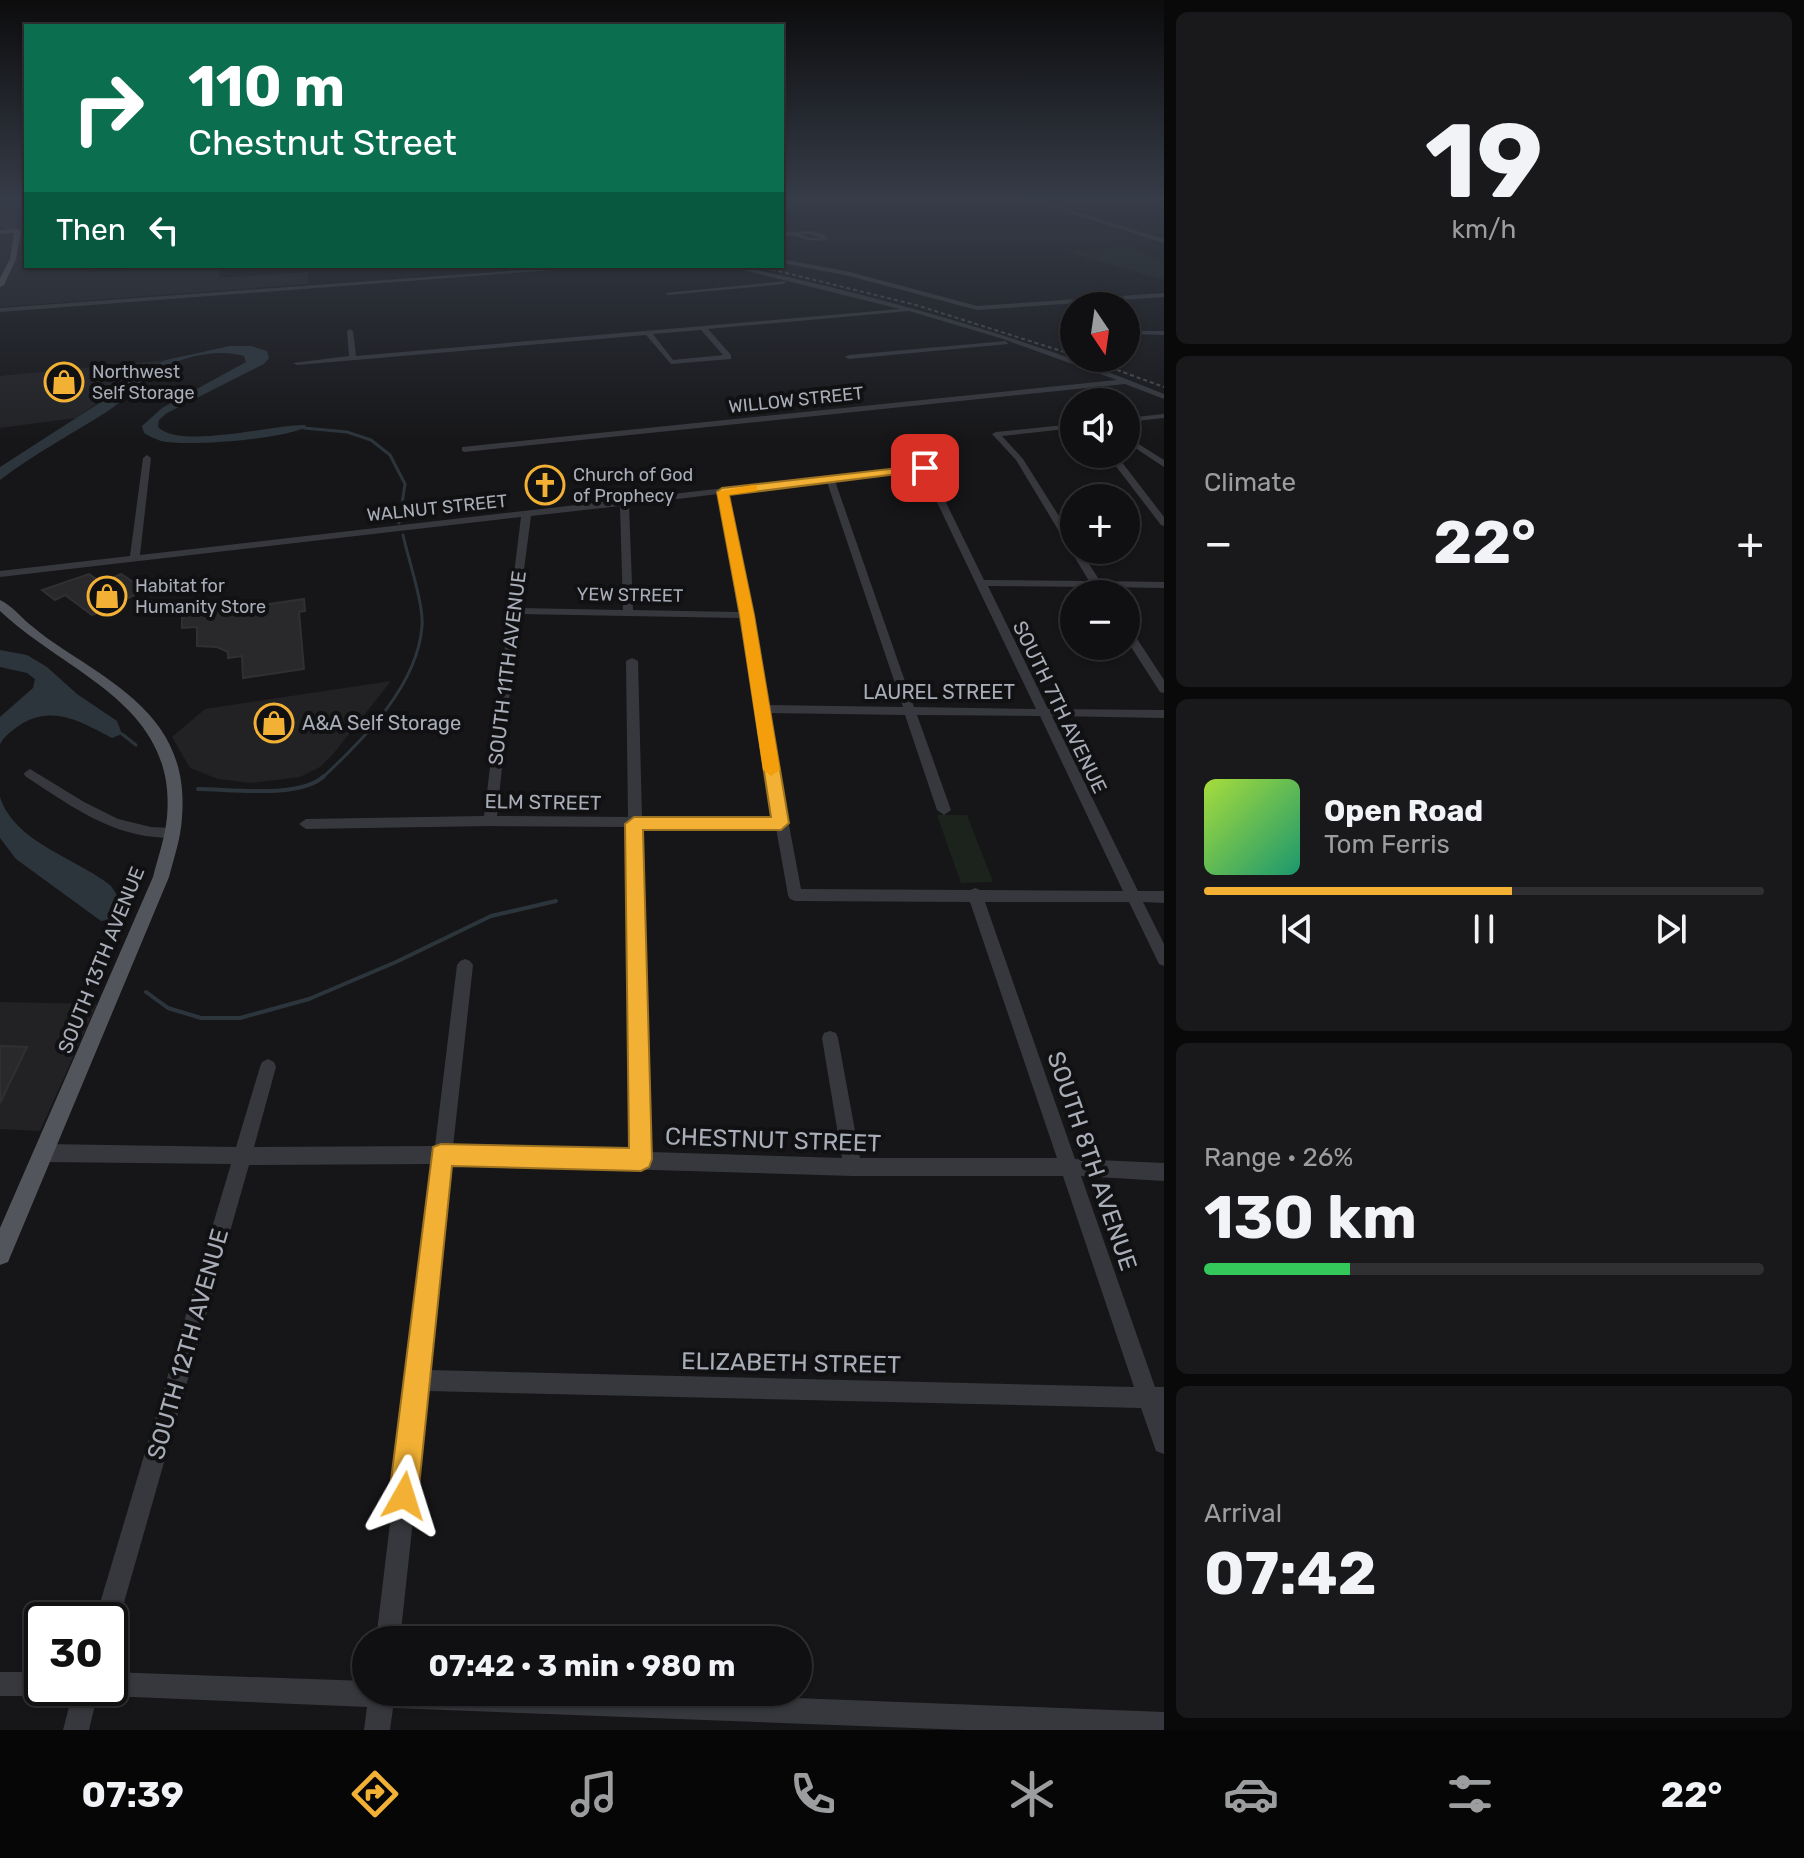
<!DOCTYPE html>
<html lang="en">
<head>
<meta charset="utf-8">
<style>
	:root { --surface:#101012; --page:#19191b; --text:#f1f3f6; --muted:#9c9d9f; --line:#303032; --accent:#f2b134 }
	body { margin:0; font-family:Rubik,sans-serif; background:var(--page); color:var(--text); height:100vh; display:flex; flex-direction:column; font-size:30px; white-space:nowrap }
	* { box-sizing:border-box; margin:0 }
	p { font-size:26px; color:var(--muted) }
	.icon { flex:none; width:44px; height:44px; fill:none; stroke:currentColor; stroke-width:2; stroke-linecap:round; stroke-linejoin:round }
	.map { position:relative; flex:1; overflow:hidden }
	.details { display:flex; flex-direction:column; gap:12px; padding:12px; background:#09090a; width:640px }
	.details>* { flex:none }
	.guide { position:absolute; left:24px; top:24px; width:760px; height:244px; border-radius:0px; box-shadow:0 2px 6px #0004,0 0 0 2px var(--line); background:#0b6e4f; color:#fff; overflow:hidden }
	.needle { width:52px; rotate:167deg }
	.tools { position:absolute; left:1060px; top:292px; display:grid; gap:16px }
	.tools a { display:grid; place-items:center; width:80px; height:80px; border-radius:50%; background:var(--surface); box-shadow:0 2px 6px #0004,0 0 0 2px var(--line); font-size:40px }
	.speed { position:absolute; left:24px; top:1602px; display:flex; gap:16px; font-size:40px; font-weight:700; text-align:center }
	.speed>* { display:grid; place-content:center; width:104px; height:104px; border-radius:50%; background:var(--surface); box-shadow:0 2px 6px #0004,0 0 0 2px var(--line); line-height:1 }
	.speed .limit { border:4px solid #111; border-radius:12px; background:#fff; color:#111 }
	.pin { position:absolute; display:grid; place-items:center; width:68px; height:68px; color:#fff; margin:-34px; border-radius:16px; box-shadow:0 4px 12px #0006 }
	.me { position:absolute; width:88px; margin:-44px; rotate:6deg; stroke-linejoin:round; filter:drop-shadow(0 0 6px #0008) }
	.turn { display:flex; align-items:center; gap:28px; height:168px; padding:0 32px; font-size:36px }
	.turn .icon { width:104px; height:104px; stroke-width:2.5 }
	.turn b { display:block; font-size:56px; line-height:68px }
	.then { display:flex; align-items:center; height:76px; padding:0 32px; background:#0003; gap:16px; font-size:30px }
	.big { font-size:60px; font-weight:700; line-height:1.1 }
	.details .tile { flex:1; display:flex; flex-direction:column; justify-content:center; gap:12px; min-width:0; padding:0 28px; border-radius:12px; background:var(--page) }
	.details .dial { align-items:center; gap:0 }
	.dial b { font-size:104px; line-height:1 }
	.song { display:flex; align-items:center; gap:24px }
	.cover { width:96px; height:96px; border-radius:12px; background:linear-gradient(135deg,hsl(80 70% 55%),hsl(160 70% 35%)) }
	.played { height:8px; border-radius:4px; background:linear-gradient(90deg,var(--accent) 55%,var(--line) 55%) }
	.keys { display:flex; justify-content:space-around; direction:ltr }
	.heat { display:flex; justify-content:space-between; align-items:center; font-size:44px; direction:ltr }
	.charge { height:12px; border-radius:6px; background:linear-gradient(90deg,#34c759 26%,var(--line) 0) }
	.trip { position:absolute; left:352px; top:1626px; width:460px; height:80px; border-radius:40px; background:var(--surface); box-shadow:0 2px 6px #0004,0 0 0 2px var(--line); font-weight:700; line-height:80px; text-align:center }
	.tab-bar { display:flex; height:128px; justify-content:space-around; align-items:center; background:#060607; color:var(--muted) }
	.tab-bar .icon { width:56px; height:56px }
	.tab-bar .current { color:var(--accent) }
	.tab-bar b { font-size:36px; color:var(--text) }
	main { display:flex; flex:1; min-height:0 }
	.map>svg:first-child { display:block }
	.built { fill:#222225 }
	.green { fill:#1c231d }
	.water { fill:#2c353c }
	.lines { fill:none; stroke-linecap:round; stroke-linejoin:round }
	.stream-far1 { stroke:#2c353c; stroke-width:3 }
	.stream { stroke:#2c353c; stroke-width:4 }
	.building { fill:#29292c; stroke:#303034; stroke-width:2 }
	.minor { fill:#37383d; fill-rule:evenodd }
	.major { fill:#53555c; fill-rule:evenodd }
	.rail { stroke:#4a4c52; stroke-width:2; stroke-dasharray:4 3; stroke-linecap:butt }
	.route { fill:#f2b134; stroke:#9d7322; stroke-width:2 }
	.slow { fill:#f59e0b }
	.labels { text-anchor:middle; stroke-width:8; stroke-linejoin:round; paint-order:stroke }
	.far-poi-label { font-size:18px; fill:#a8adb8; stroke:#111113; text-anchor:start }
	.far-street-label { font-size:18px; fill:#a8adb8; stroke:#111113 }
	.street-label { font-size:20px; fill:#a8adb8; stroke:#111113 }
	.poi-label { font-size:20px; fill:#a8adb8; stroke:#111113; text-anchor:start }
	.near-street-label { font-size:24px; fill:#a8adb8; stroke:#111113 }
</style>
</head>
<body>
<main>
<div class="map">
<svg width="1164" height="1730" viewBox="0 0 1164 1730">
	<rect width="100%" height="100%" fill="#161618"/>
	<!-- built -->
	<g class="built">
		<path d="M0,201H26V266H88L86,272L219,266V278L308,272V284L0,307Z"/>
		<path d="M166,360L144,370L76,418L0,428V376Z"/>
		<path d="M391,681L334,753L320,767L300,777L251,783L218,779L190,768L172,737L205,709Z"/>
		<path d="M0,1002L97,1004L40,1131L0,1129Z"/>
	</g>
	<!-- green -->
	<g class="green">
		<path d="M1130,246L1164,262V280L1065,252Z"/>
		<path d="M937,815H967L993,882L961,883Z"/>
	</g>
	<!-- water -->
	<g class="water">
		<path d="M230,346H251L267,351L269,358L264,364L167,413L159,420L158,427C181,450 275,424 306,425L304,428C281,439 187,447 161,441C155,439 149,436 144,433L142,426L162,408L246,362L244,356C218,348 179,357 156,372C139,383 125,400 108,411C72,434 34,454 0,480V467L104,400L144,370L166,360Z"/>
		<path d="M0,650L27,655L47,667L77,694L117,721L122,734L112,738C83,723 55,705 23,723C14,729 5,735 0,744V717L33,688L35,679L27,673L0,667Z"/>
		<path d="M0,797C14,842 76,858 110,885C120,898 122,904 114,919L101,921L16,859L0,838Z"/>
	</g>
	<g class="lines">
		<!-- stream-far1 -->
		<g class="stream-far1">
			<path d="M304,428L347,432L371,440L390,455L405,484L399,523"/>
			<path d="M122,734L136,745"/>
			<path d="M322,778C363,740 418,685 422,626C424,605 408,558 403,535"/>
		</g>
		<!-- stream -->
		<g class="stream">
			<path d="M198,789C231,789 300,799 324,776"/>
			<path d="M146,992L168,1008L201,1018H240L309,999L396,962L491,916L556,901"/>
		</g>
	</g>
	<!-- building -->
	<g class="building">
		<path d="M89,574L102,583L121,574L145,590L92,615L65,595L55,600L42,590Z"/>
		<path d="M304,599L305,611L299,612L304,669L243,678L242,656L228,658V652L217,647L197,646V627L182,628V617Z"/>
		<path d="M0,1046L27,1047L0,1103Z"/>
	</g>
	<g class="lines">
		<!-- minor -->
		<g class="minor">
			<path d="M1033,201H1040L1164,239V243Z"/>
			<path d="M0,222L19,229L26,228V232L18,233L0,226Z"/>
			<path d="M811,231L823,234L828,239C807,245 801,234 782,236V232ZM801,234H811L820,238H810Z"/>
			<path d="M782,259L850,272L977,306L1164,293V297L977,310L849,276L782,263Z"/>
			<path d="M577,266H605L0,312V308Z"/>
			<path d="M727,266H738C884,297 1028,338 1164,394V399L1125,384L465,452L462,451V447L1117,380L1003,339L909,311L708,329L731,355V359L671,364L646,335L297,365L293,363L349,356L347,331L350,329L353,331L356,356L900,309ZM701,330L723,355L673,360L653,334Z"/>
			<path d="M786,281L784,284L668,295L665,293Z"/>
			<path d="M1138,331H1164V335L1136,334Z"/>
			<path d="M1006,341L1008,344L849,359L845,357L849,355Z"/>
			<path d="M1164,414V418L1126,422V418Z"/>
			<path d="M1074,424V428L1002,436L1023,459L1074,540V550H1080L1100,581L1164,582V588L1104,587L1105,590L1100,593L1093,587L988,586L1048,709L1164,710V718L1052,716L1138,891H1164V903L1143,902L1164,944V966L1159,964L1129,902H985L1075,1159L1164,1163V1181L1081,1176L1155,1387H1164V1454L1156,1451L1141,1408L427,1391L400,1640H376L433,1164L249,1165L119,1620L116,1629L110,1631V1620H95L231,1164L45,1162L39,1159L36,1153L39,1147L45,1144L236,1147L260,1067L262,1062L268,1059L274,1062L276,1067L254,1147L435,1146L457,965L460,961L465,959L470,961L473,965L453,1147L632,1152L628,827L490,826L306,829L299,824L306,819L484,816L521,517L0,577V571L130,556L143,458L147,455L151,458L140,555L925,465L929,468L984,580L1089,581L1016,460L992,434L996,432ZM922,471L1036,709L914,707L835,481ZM827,482L903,707L767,705L750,617L752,615L749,612L727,493ZM718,494L738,612L633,610L629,505ZM620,506L623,610L519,608L531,516ZM518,614L739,618L774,818L642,817L638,661L632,658L626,661L628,817L497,816ZM768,713L905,715L937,810L944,815L951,810L917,715L1040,716L1123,891L980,890L975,888L970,890L801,889ZM642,827L776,828L788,895L790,899L795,901L970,902L1057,1158H860L838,1038L836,1033L830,1031L824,1033L822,1038L842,1158L650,1152ZM451,1164L853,1176H1063L1134,1387L429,1370Z"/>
			<path d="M1126,436L1164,460V467L1126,442Z"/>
			<path d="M1106,454H1112L1121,461L1164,517V526L1161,525L1115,465L1106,458Z"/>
			<path d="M1126,627L1130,628L1164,680V693L1160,692L1126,639Z"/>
			<path d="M30,769L84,802L118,819L151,827L171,828L178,833C171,839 164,838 155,837C106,833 65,802 25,776L24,773Z"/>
			<path d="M0,1672H42V1688H53L51,1693L42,1696H0Z"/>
			<path d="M110,1672L366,1681V1692H640L1164,1712V1730H966L393,1708L390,1730H364L367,1707L110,1696L101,1693L99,1688L89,1730H63L74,1688H110Z"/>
		</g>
		<!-- major -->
		<g class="major">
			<path d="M18,229L21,231L16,259L4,285L0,287V278L10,259L14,233L0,234V230Z"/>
			<path d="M0,600C13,606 22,619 33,627C42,635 53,642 63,649C129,692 189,727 182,817C181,838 174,857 169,877L8,1262L0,1265V1228L153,877C158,857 165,838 167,817C177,704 68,675 0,611Z"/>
		</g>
		<!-- rail -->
		<g class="rail">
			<path d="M758,266L916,305L1074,355"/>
			<path d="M1084,358L1164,387"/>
		</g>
	</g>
	<!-- sky -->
	<linearGradient id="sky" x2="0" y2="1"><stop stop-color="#0c0c0d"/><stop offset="0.45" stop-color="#363c48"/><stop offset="1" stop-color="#363c48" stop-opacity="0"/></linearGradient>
	<rect width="1164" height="443" fill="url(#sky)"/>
	<!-- route -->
	<path class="route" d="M925,465L931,468L929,470L729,495L754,615L789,823L781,830H643L652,1159L649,1167L641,1171L452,1166L418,1496L414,1506L404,1510L393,1506L389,1496L433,1147L441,1144L629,1148L625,824L634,817H771L740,615L717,492L722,488Z"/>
	<!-- slow -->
	<path class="slow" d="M753,485L757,486V491L729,495L754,615L780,770L771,776L763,770L740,615L717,492Z"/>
	<!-- icons -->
	<defs>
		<symbol id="shop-ring" viewBox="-11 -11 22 22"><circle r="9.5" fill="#111113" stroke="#f2b134" stroke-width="1.5"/><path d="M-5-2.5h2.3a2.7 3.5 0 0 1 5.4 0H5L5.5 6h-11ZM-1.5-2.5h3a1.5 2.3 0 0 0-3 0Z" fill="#f2b134"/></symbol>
		<symbol id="church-ring" viewBox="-11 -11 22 22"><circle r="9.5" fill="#111113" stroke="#f2b134" stroke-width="1.5"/><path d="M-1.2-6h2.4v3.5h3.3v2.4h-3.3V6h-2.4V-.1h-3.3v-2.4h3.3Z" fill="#f2b134"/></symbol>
	</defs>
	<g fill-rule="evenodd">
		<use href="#shop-ring" x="42" y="360" width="44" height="44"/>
		<use href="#church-ring" x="523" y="463" width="44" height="44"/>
		<use href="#shop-ring" x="85" y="574" width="44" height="44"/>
		<use href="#shop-ring" x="252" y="701" width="44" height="44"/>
	</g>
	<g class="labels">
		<!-- far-poi labels -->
		<g class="far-poi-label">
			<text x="92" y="378">Northwest<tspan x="92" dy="21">Self Storage</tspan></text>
			<text x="573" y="481">Church of God<tspan x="573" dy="21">of Prophecy</tspan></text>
			<text x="135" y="592">Habitat for<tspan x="135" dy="21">Humanity Store</tspan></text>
		</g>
		<!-- far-street labels -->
		<g class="far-street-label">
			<text transform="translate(796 400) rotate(-6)" y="6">WILLOW STREET</text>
			<text transform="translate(437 508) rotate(-6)" y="6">WALNUT STREET</text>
			<text transform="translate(630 595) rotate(1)" y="6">YEW STREET</text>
		</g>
		<!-- street labels -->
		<g class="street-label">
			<text transform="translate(507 668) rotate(-83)" y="7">SOUTH 11TH AVENUE</text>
			<text x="939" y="699">LAUREL STREET</text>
			<text transform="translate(1060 707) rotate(64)" y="7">SOUTH 7TH AVENUE</text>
			<text transform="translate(543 802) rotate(1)" y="7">ELM STREET</text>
			<text transform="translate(101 960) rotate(-68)" y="7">SOUTH 13TH AVENUE</text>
		</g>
		<!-- poi labels -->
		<g class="poi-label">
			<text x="302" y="730">A&amp;A Self Storage</text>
		</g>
		<!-- near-street labels -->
		<g class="near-street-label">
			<text transform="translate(773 1140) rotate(2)" y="8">CHESTNUT STREET</text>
			<text transform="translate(1092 1161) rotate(71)" y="8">SOUTH 8TH AVENUE</text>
			<text transform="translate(188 1344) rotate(-74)" y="8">SOUTH 12TH AVENUE</text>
			<text transform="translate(791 1363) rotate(1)" y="8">ELIZABETH STREET</text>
		</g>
	</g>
</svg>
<div class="tools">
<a><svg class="needle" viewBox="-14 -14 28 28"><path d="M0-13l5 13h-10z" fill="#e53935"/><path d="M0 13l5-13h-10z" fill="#9c9d9f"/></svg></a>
<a><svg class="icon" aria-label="sound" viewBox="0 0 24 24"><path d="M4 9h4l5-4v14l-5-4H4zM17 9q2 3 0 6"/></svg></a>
<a>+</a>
<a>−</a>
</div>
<div class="speed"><div class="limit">30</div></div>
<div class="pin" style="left:925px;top:468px;background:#d93025"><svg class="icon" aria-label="arrive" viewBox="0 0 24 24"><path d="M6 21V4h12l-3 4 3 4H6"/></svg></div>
<svg class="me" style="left:404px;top:1496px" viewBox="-20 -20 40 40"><path d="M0-17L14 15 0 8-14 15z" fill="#f2b134" stroke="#fff" stroke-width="4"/></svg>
<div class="trip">07:42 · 3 min · 980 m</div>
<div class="guide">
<div class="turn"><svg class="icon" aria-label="right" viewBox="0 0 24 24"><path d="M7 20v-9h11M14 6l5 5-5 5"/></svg><div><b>110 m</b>Chestnut Street</div></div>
<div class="then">Then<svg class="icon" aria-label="left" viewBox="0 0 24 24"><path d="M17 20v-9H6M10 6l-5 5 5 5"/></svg></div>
</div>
</div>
<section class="details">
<div class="tile dial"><b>19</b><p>km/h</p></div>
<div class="tile"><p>Climate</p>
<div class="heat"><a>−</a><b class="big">22°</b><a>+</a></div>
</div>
<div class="tile">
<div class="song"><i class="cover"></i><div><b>Open Road</b><p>Tom Ferris</p></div></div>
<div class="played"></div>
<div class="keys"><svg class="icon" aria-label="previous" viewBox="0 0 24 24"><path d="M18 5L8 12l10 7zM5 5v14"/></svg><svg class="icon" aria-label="pause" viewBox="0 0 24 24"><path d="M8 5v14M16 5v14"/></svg><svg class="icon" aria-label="next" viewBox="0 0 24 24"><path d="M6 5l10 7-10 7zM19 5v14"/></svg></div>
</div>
<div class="tile"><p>Range · 26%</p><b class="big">130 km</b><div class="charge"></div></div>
<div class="tile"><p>Arrival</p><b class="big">07:42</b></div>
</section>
</main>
<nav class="tab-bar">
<b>07:39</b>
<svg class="icon current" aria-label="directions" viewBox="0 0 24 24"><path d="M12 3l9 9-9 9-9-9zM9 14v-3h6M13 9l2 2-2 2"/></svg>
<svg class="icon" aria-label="music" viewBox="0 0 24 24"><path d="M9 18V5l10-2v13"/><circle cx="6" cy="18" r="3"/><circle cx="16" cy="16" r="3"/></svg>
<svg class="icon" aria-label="phone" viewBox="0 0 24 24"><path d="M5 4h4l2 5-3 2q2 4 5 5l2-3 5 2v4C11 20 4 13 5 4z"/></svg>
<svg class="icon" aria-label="climate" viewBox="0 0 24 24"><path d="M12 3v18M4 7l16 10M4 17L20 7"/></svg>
<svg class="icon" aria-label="car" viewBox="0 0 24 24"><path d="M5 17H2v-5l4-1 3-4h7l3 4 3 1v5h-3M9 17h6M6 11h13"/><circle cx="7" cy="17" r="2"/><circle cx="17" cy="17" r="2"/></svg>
<svg class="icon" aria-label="filters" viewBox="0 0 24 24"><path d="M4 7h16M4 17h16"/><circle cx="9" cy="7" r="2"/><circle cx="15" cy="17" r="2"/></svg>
<b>22°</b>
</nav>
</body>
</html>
